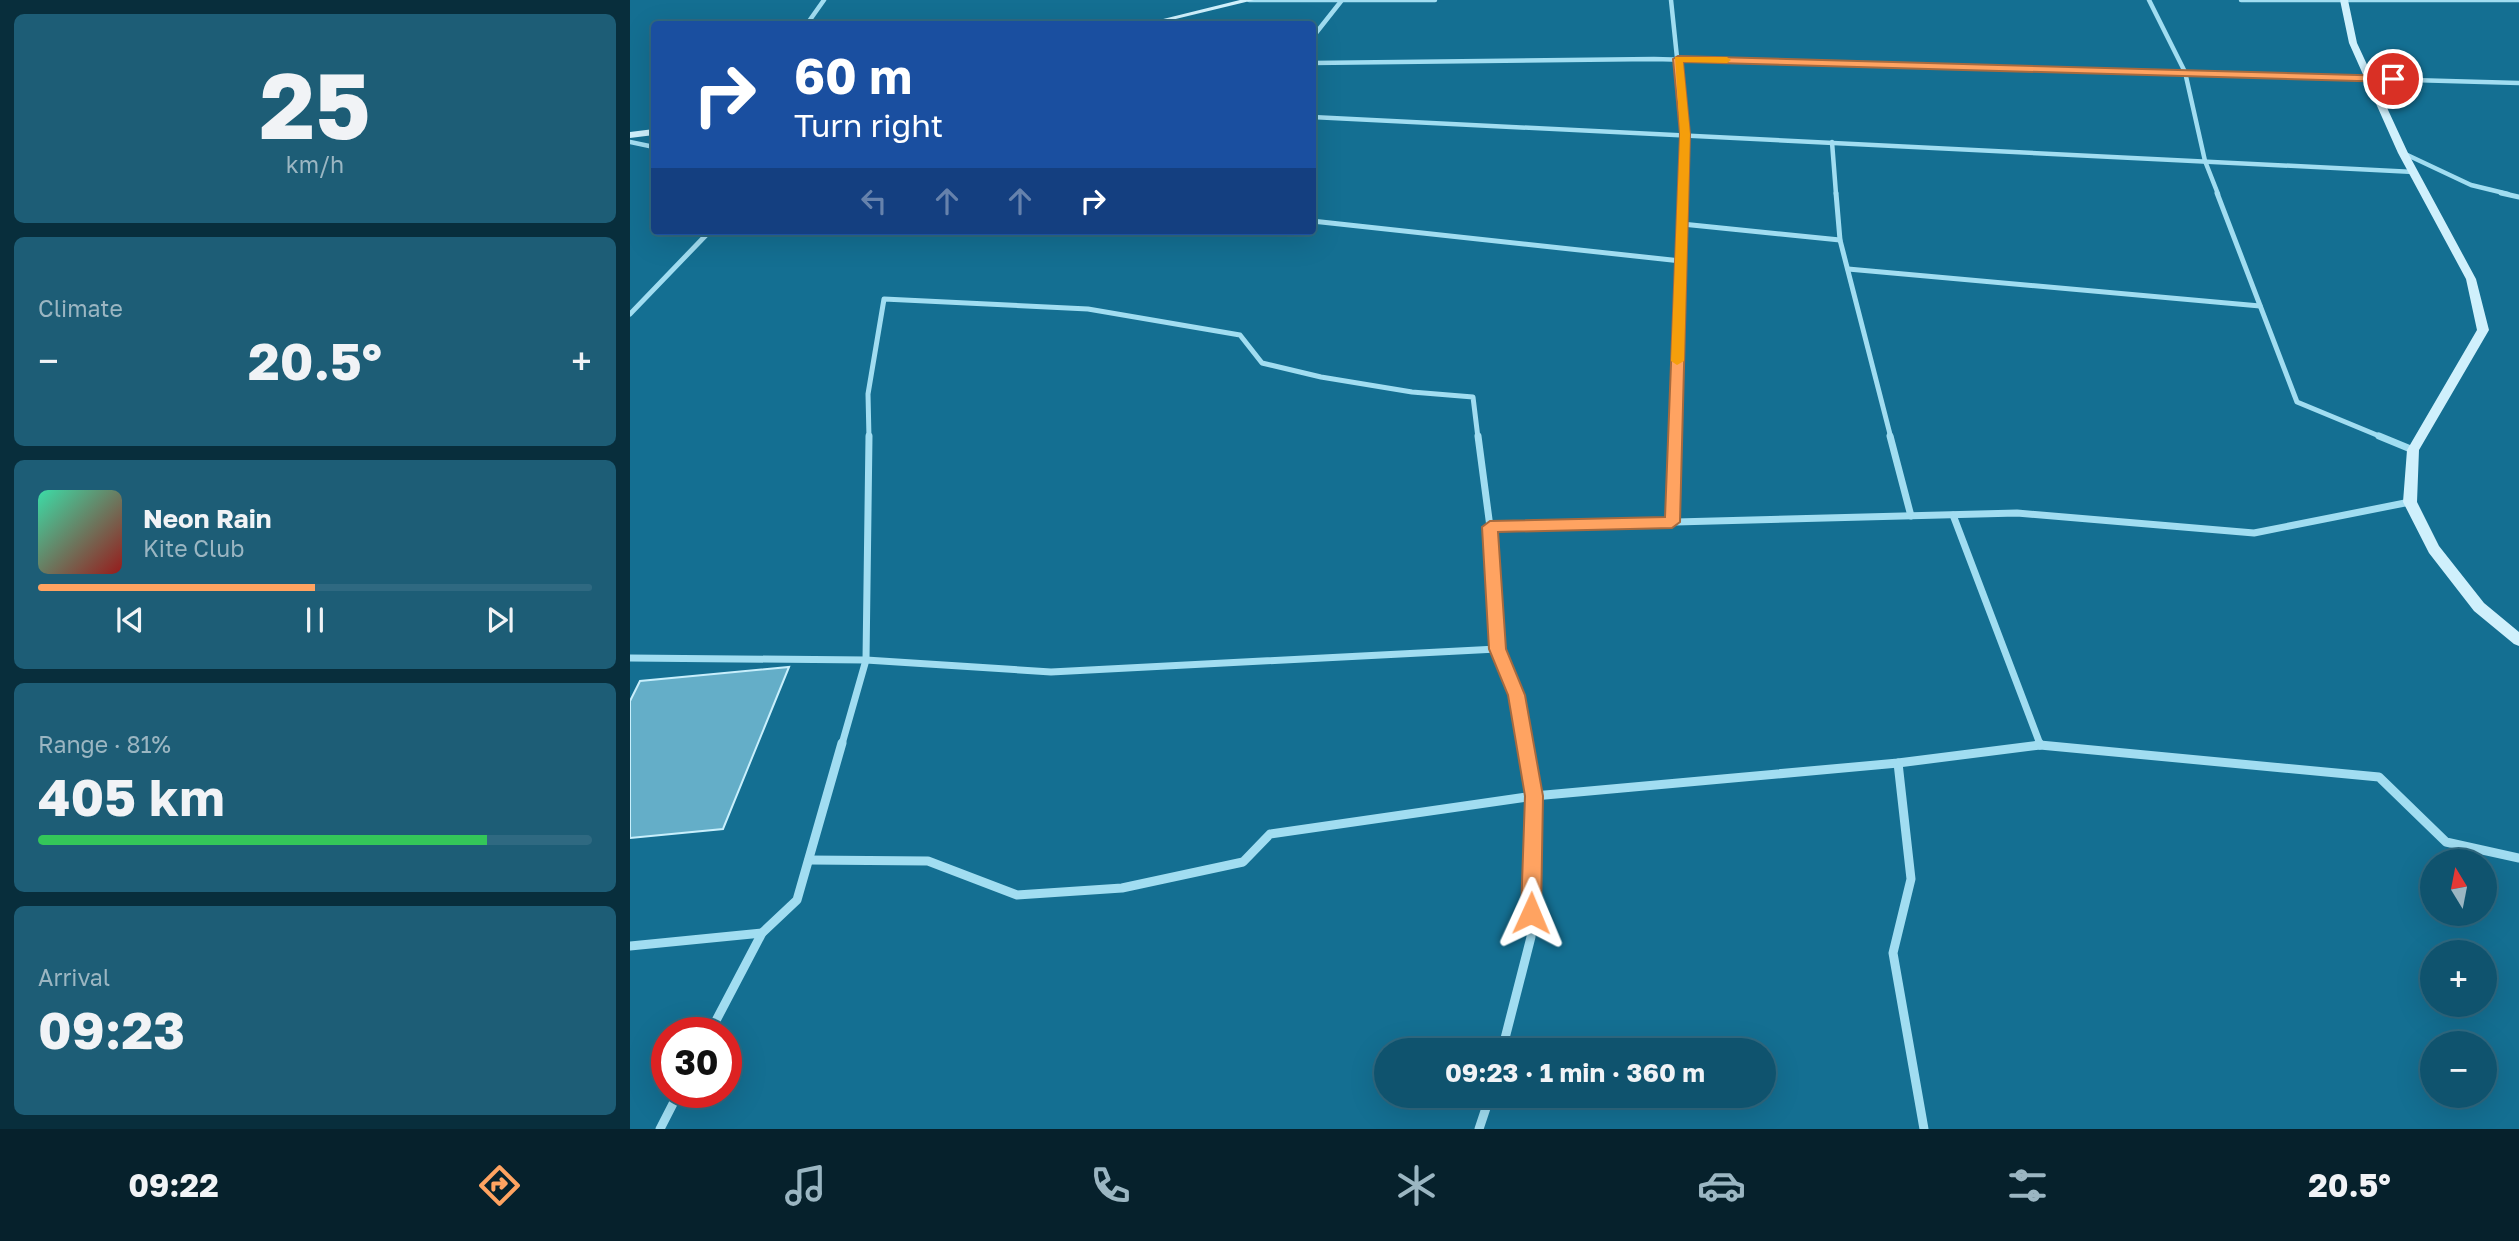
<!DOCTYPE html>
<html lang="en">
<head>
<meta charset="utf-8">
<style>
	:root { --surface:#0f536e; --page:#1d5d76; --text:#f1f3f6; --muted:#9bb6c2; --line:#2f6981; --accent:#ffa361 }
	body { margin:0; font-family:"Golos Text",sans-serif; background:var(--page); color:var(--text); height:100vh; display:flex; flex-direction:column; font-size:26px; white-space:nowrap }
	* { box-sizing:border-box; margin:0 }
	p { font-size:23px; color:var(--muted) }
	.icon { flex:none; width:38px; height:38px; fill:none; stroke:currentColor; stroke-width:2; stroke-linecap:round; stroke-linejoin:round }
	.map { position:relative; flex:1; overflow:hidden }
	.panel { display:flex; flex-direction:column; gap:14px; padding:14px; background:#082e3c; width:630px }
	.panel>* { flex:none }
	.guide { position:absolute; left:21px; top:21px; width:665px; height:214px; border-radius:7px; box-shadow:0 7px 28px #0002,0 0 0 2px var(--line); background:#1a4fa0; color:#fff; overflow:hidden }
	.needle { width:46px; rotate:350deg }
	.fabs { position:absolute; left:1790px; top:849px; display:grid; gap:14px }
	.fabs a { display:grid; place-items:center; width:77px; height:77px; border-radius:50%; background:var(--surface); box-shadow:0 7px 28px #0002,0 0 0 2px var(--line); font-size:35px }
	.speed { position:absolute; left:21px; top:1017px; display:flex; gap:14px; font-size:35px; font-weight:700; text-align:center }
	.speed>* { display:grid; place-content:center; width:91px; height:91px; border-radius:50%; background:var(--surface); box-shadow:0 7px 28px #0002,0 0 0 2px var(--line); line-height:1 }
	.speed .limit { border:10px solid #d22; background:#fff; color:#111 }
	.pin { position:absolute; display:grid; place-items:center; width:60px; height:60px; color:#fff; margin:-30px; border:4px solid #fff; border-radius:50%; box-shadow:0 2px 7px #0007 }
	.me { position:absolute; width:77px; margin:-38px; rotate:1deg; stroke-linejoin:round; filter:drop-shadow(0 0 5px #0008) }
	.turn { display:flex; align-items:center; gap:24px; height:147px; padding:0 28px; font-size:32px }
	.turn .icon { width:91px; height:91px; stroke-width:2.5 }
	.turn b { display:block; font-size:49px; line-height:60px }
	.lanes { display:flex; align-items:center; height:66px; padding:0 28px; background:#0003; justify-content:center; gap:35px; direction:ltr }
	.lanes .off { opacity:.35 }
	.big { font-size:52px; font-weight:700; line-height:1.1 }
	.panel .tile { flex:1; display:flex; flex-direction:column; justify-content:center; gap:10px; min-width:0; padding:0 24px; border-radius:10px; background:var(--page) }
	.panel .dial { align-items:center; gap:0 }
	.dial b { font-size:91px; line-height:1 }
	.song { display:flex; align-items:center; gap:21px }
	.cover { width:84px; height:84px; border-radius:10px; background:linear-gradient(135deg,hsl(160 70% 55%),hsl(0 70% 35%)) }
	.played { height:7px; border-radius:4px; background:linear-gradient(90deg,var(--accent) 50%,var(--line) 50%) }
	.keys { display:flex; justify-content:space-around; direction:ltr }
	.heat { display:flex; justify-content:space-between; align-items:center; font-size:38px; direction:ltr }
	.charge { height:10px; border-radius:5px; background:linear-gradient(90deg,#34c759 81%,var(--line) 0) }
	.trip { position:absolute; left:744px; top:1038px; width:402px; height:70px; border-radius:35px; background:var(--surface); box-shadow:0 7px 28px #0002,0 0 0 2px var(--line); font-weight:700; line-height:70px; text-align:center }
	.dock { display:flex; height:112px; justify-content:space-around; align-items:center; background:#06212c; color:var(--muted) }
	.dock .icon { width:49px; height:49px }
	.dock .selected { color:var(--accent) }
	.dock b { font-size:32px; color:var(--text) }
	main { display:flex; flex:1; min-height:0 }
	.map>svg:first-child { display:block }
	.building { fill:#64aec8; stroke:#c8effc; stroke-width:2 }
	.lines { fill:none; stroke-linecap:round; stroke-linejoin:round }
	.street-far3 { stroke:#a1ddf1; stroke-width:4.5 }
	.street-far2 { stroke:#a1ddf1; stroke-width:5 }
	.street-far1 { stroke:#a1ddf1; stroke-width:7 }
	.street { stroke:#a1ddf1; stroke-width:9 }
	.secondary { fill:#cff0fc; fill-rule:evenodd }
	.route { fill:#ffa361; stroke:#a66a3f; stroke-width:2 }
	.slow { fill:#f59e0b }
</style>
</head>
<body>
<main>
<section class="panel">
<div class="tile dial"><b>25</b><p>km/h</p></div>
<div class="tile"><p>Climate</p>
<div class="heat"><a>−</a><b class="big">20.5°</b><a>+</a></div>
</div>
<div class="tile">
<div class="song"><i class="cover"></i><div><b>Neon Rain</b><p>Kite Club</p></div></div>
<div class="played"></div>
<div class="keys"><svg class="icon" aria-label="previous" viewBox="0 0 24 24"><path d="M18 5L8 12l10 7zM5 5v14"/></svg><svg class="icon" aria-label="pause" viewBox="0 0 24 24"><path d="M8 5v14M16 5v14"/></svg><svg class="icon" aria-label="next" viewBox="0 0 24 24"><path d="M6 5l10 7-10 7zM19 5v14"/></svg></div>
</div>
<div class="tile"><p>Range · 81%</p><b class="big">405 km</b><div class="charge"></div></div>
<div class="tile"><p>Arrival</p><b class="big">09:23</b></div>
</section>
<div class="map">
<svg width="1889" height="1129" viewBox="0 0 1889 1129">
	<rect width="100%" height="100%" fill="#146f92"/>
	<!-- building -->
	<path class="building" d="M159,667L93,829L0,838V701L10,681Z"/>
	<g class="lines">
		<!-- street-far3 -->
		<g class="street-far3">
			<path d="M619,0H805"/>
			<path d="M1041,0L1055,134L1053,194"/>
			<path d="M1519,0L1555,72L1575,161L1588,194"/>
			<path d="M1611,0H1889"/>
			<path d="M177,24L194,0"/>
			<path d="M682,38L712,0"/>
			<path d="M682,63L1024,59L1889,83"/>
			<path d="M682,117L1784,172"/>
			<path d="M0,142L24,147"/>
			<path d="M1202,142L1206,194"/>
			<path d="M1773,153L1841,185L1878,194"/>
		</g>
		<!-- street-far2 -->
		<g class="street-far2">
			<path d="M1206,193L1210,240L1261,438"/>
			<path d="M1587,193L1667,402L1754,438"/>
			<path d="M1871,193L1889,197"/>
			<path d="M682,221L1051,261"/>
			<path d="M1052,224L1210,240"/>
			<path d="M1218,269L1630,306"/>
			<path d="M0,314L80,231"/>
			<path d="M239,438L238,394L254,299L458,309L610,335L632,363L691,377L782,392L843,397L848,438"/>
			<path d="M1045,438L1053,193"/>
		</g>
		<!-- street-far1 -->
		<g class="street-far1">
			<path d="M848,436L860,527"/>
			<path d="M1260,436L1281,516"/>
			<path d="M1749,436L1783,450"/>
			<path d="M1323,515L1410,744"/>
			<path d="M1042,522L1045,436"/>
			<path d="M867,649L886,695L895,744"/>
			<path d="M0,658L236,660L421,672L867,649L860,527L1387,513L1624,533L1780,502"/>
			<path d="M212,744L236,660L239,436"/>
		</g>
		<!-- street -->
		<g class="street">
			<path d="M1409,743L1410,745"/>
			<path d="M1268,763L1281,879L1263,953L1294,1129"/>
			<path d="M179,860L298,861L387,895L492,888L613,862L640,834L904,796L1268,763L1410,745L1749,777L1816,842L1889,858"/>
			<path d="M0,946L132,933"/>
			<path d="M80,1032L132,933L167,900L212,743"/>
			<path d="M872,1050L901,937L904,796L894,743"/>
			<path d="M30,1129L49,1092"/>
			<path d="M849,1129L860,1096"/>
		</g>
		<!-- secondary -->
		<g class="secondary">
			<path d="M610,0H624L525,24H513Z"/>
			<path d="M1710,0H1718L1727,43L1778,153L1846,279L1859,330L1789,450L1787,502L1809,546L1854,603L1889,632V646L1884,644L1844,611L1799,553L1773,502L1777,450L1847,330L1836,279L1768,153L1719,43Z"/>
			<path d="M24,129V135L0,138V132Z"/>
		</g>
	</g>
	<!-- route -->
	<path class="route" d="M1048,56L1763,76L1768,79L1763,82L1053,62L1060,134L1050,522L1042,528L868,532L876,649L895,695L913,796L911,913L908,920L901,923L894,920L891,913L895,796L878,695L859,649L852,527L860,521L1035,517L1050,134L1043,59Z"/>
	<!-- slow -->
	<path class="slow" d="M1045,57H1097L1101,60L1097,63L1053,62L1060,134L1054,361L1047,365L1041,361L1050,134Z"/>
</svg>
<div class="fabs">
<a><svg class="needle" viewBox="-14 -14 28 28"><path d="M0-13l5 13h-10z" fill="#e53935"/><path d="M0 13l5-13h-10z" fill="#9bb6c2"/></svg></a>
<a>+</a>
<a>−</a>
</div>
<div class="speed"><div class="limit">30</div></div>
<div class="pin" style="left:1763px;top:79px;background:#d93025"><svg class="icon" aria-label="arrive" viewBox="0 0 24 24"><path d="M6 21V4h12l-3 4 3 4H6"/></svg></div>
<svg class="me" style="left:901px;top:913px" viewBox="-20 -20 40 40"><path d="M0-17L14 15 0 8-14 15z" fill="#ffa361" stroke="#fff" stroke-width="4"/></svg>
<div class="trip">09:23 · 1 min · 360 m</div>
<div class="guide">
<div class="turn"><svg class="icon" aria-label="right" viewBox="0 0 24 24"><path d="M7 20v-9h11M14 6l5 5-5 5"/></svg><div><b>60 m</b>Turn right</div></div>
<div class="lanes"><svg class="icon off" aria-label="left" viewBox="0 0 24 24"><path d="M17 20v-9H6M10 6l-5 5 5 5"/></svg><svg class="icon off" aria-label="ahead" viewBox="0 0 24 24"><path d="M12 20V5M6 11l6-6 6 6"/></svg><svg class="icon off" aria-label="ahead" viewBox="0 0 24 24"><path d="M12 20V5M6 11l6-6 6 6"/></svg><svg class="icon" aria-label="right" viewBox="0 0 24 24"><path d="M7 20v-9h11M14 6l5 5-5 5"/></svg></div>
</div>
</div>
</main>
<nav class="dock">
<b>09:22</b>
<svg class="icon selected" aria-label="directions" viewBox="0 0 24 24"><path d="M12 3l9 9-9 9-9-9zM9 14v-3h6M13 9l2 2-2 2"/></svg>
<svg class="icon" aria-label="music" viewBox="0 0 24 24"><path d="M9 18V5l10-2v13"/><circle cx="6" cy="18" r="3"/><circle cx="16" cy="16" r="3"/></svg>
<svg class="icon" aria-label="phone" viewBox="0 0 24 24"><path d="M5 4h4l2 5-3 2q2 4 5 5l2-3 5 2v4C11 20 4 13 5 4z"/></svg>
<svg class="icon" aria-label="climate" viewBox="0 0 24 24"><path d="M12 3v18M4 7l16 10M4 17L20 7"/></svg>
<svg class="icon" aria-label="car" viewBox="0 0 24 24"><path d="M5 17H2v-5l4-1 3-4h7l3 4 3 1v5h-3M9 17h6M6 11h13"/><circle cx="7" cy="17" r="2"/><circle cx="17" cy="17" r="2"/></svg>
<svg class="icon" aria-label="filters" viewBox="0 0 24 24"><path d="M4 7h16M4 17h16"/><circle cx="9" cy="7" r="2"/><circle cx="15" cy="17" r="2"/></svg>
<b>20.5°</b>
</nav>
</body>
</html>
